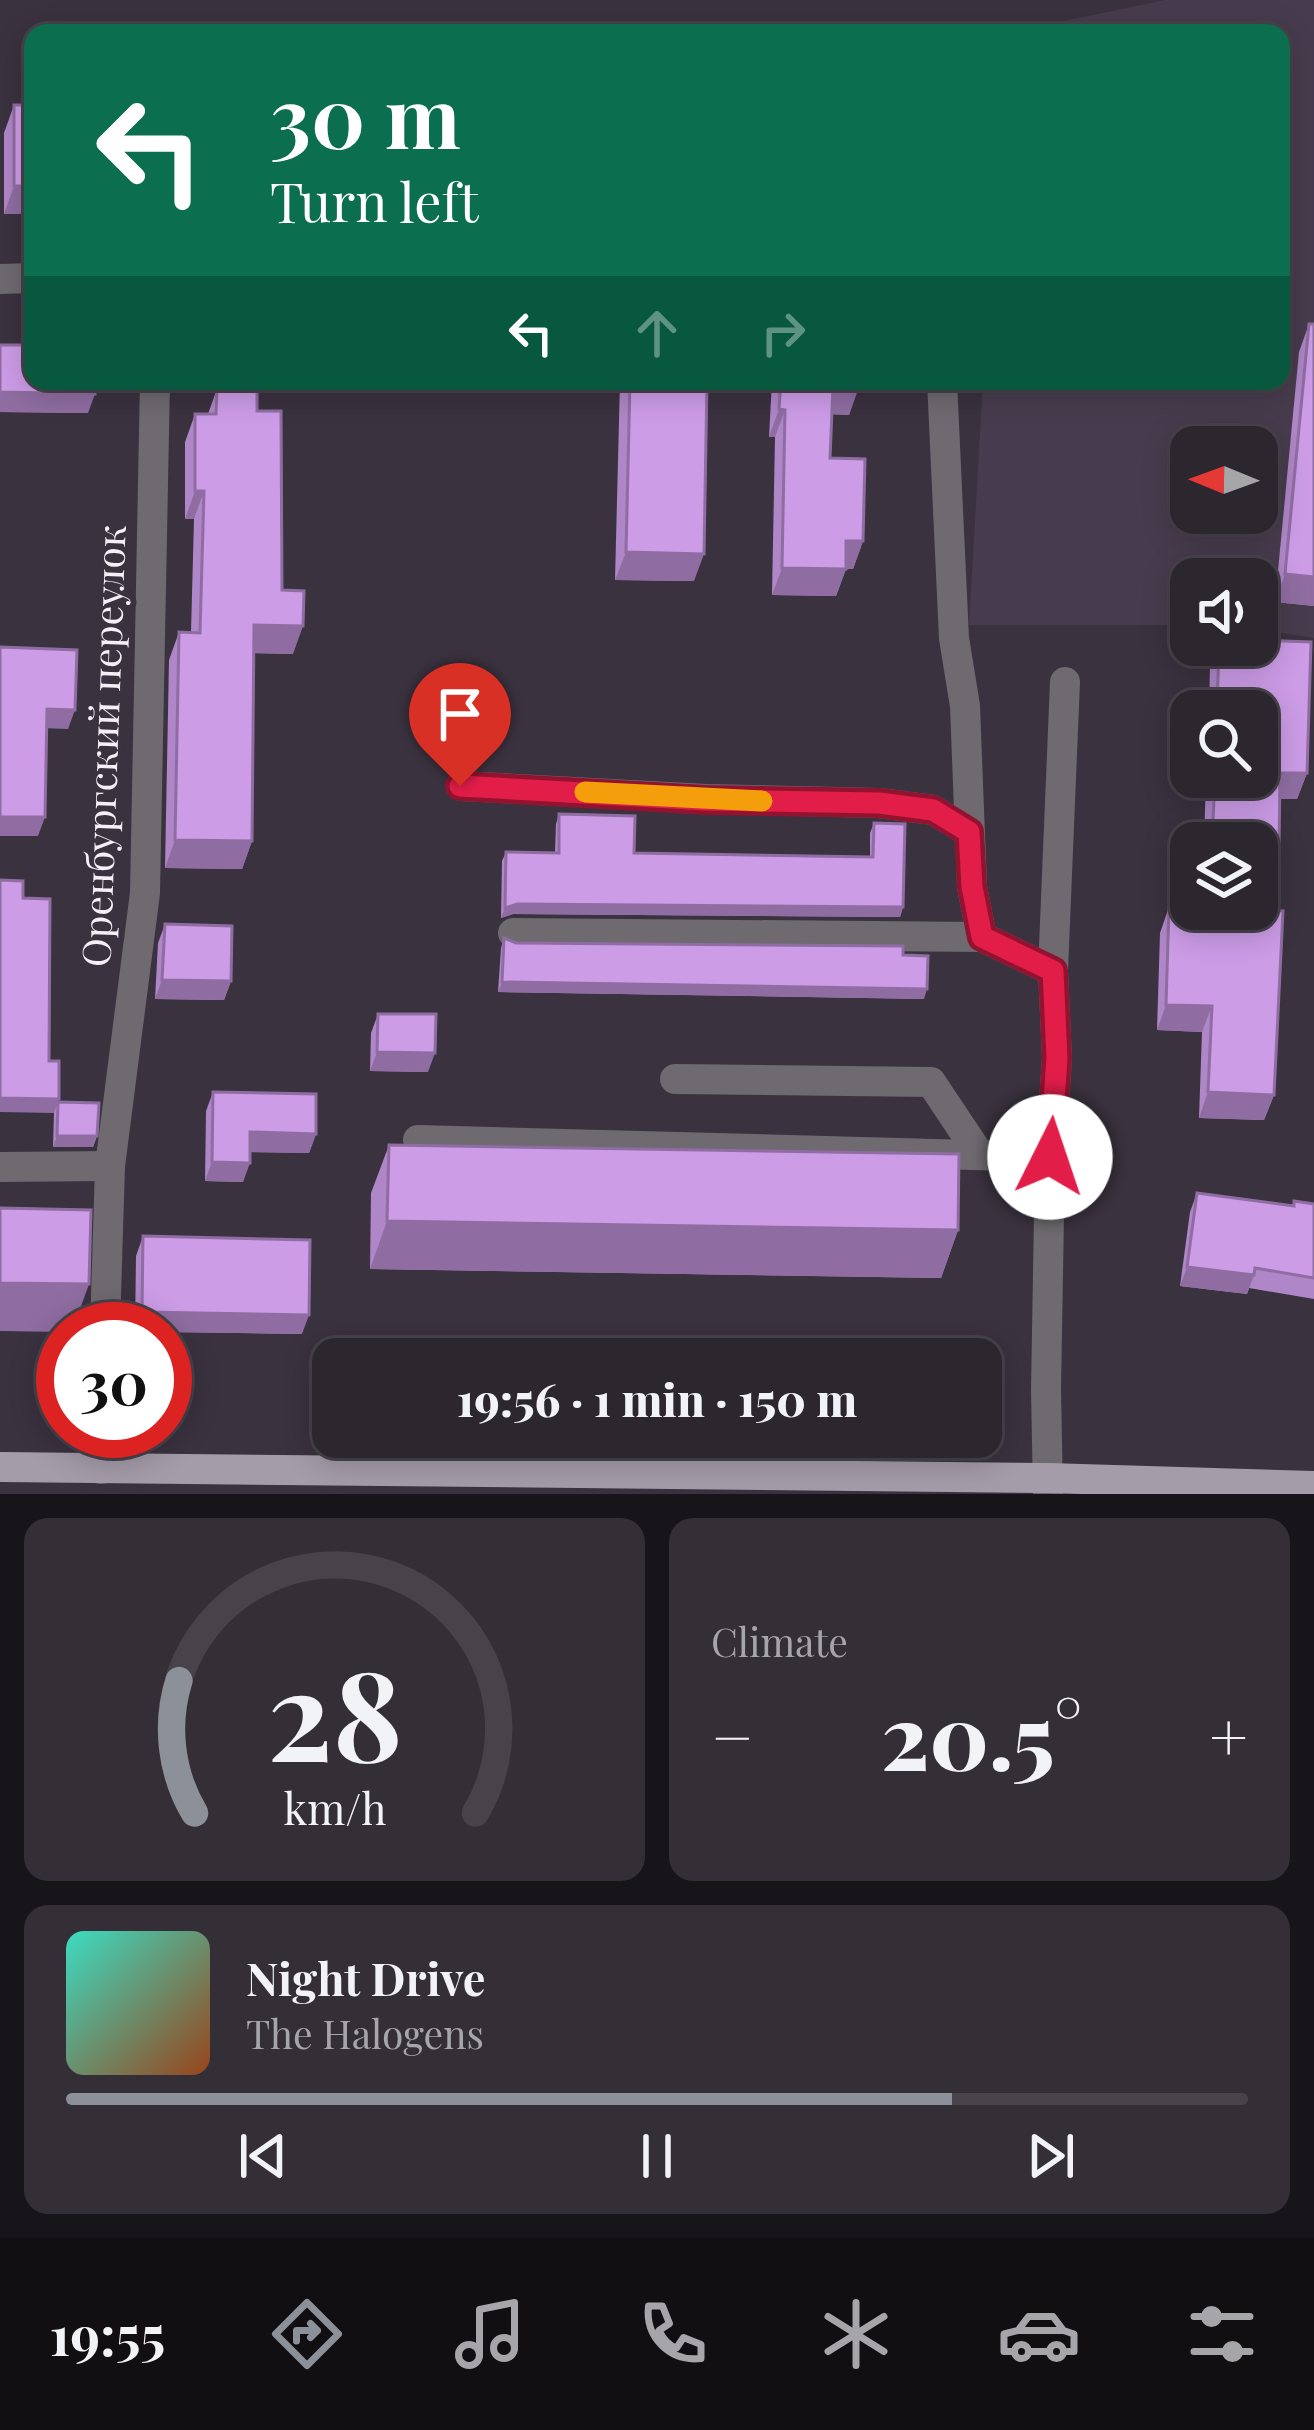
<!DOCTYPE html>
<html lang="en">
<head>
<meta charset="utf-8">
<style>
	:root { --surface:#2c262f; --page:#342e37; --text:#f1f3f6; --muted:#a6a5aa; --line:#48434b; --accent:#8c9099 }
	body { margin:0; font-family:"Playfair Display",serif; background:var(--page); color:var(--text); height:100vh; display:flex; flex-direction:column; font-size:45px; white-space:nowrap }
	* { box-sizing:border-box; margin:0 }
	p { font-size:39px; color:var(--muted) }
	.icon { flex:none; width:66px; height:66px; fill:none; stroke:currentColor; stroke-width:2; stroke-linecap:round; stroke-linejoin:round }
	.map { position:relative; height:1494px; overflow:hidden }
	.sheet { display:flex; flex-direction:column; gap:24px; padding:24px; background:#18151a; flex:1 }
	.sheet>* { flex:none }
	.top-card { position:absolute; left:24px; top:24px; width:1266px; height:366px; border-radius:24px; box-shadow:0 6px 30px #0003,0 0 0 3px var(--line); background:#0b6e4f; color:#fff; overflow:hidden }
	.needle { width:78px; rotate:271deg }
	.controls { position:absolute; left:1170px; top:426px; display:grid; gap:24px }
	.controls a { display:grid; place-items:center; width:108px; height:108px; border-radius:24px; background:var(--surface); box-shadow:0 6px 30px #0003,0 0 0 3px var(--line); font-size:60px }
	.speed { position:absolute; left:36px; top:1302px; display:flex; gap:24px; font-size:60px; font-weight:700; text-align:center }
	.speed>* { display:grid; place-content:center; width:156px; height:156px; border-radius:50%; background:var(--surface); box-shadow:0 6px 30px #0003,0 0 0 3px var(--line); line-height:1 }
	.speed .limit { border:18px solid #d22; background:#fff; color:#111 }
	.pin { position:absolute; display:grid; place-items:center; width:102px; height:102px; color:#fff; margin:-123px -51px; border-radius:50% 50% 50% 0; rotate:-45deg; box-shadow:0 0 12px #0007 }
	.pin .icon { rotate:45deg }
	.me { position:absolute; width:132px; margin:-66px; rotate:4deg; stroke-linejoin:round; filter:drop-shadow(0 0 9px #0008) }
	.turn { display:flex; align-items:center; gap:42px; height:252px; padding:0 48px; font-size:54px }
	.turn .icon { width:156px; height:156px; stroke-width:2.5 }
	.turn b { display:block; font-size:84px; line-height:102px }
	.lanes { display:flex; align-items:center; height:114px; padding:0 48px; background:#0003; justify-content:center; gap:60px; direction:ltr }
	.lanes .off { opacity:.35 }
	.big { font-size:90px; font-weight:800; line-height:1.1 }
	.sheet .widget { flex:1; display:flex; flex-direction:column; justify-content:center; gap:18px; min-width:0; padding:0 42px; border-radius:24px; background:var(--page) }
	.sheet .dial { align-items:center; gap:0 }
	.dial svg { height:312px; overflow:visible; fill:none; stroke:var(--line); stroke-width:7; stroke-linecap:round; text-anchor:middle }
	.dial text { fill:var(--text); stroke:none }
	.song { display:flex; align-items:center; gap:36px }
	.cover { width:144px; height:144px; border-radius:18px; background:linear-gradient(135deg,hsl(170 70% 55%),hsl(20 70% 35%)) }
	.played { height:12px; border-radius:6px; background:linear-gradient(90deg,var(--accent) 75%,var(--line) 75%) }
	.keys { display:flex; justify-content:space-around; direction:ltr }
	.heat { display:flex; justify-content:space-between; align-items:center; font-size:66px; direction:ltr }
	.sheet .tiles { flex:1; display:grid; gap:24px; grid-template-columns:1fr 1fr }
	.widget:last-child { grid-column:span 2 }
	.trip { position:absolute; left:312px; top:1338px; width:690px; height:120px; border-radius:24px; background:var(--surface); box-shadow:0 6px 30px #0003,0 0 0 3px var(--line); font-weight:800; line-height:120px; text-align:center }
	.menu { display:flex; height:192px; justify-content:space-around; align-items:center; background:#120f13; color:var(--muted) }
	.menu .icon { width:84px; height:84px }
	.menu .current { color:var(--accent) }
	.menu b { font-size:54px; color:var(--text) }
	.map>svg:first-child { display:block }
	.built { fill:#473c4d; fill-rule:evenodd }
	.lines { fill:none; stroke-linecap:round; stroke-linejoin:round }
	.minor { stroke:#6e6a70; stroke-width:30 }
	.major { stroke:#a59caa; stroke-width:30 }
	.wall { fill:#af86c7 }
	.shaded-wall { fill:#8f6da2 }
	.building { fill:#cc9ce7; stroke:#8f6da2; stroke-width:3 }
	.route-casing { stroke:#92132f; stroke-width:30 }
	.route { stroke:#e11d48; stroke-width:21 }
	.slow { stroke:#f59e0b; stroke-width:21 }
	.labels { text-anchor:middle; stroke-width:12; stroke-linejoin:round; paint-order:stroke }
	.street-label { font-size:39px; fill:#f5f0f8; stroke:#3a323f }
</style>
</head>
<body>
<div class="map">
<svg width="1314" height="1494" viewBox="0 0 1314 1494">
	<rect width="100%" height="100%" fill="#3a323f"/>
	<!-- built -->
	<path class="built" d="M1165,0H1314V638L1257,629V579H1191V625H969L983,381H1281V33H1006ZM1191,447H1257V513H1191Z"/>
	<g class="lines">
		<!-- minor -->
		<g class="minor">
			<path d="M0,279L33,278"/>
			<path d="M942,381L954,638L965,706L972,887L982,937"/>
			<path d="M461,786L706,799L879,803L933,810L969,832"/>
			<path d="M513,933L982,937L1053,971"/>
			<path d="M675,1079L931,1082L979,1154"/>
			<path d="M418,1140L1050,1157"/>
			<path d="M0,1167L110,1166"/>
			<path d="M105,1329L110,1166L145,893L155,381"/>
			<path d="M101,1469L103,1431"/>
			<path d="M1048,1494L1046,1390L1050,1157L1057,1058L1053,971L1065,682"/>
		</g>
		<!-- major -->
		<path class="major" d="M0,1467L1048,1478L1314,1486"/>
	</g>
	<!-- wall -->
	<g class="wall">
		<path d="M14,105L33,214H4V133Z"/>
		<path d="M29,321L88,413L0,412V345H22Z"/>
		<path d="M1309,324H1314V606L1275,602L1299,352Z"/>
		<path d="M620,381H707L694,581L615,580Z"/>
		<path d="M772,381H860L849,415L831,414L830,458L863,541L853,569H846L836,596L772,595L775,437H769Z"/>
		<path d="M217,389L257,411L293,654L254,653L252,841L242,869L165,868L169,660L179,632H191L194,519H185V442L195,414H208Z"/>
		<path d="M1217,645H1257L1307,773L1297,799H1280L1270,875L1257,843H1204L1206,777H1257V711H1209L1210,664Z"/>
		<path d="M559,814L634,853L870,857V833L874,823L903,907L900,917L513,914L501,918L502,861L506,852L555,853L556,824Z"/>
		<path d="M23,898L49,1061L59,1099L58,1102L97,1136L93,1147H53L54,1113Z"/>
		<path d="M1169,907L1274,1095L1264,1120L1199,1118L1202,1032L1157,1030L1160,933Z"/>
		<path d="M165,924L231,981L224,1000L155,999L158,943Z"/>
		<path d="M504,938L516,943L903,955L924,999L498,992L501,948Z"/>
		<path d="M378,1014L428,1072L370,1071L371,1033Z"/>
		<path d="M213,1092L316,1134L309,1153L250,1152L243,1182L205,1181L206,1111Z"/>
		<path d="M389,1145L958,1230L941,1278L370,1269L371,1193Z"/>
		<path d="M1197,1193L1293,1205L1314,1204V1299L1249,1288L1247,1294L1180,1286L1190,1212Z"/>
		<path d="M143,1236L302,1334L165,1332V1329H135L136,1256Z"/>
	</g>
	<!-- shaded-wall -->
	<g class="shaded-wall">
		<path d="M14,186H33V214H4Z"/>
		<path d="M833,386L859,387L849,415L823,414Z"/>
		<path d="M0,392L95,394L88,413L0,412Z"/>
		<path d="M779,409L785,410L775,437H769Z"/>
		<path d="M195,491H204L194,519H185Z"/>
		<path d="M846,541H863L853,569H846L836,596L772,595L782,568Z"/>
		<path d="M626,552L704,554L694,581L615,580Z"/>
		<path d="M1285,574L1314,577V606L1275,602Z"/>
		<path d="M254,625L303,626L293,654L244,653Z"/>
		<path d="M47,709L75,710L68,729L40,728Z"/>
		<path d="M1280,773H1307L1297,799H1271Z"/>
		<path d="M0,817H45L38,836H0Z"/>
		<path d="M175,840L252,841L242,869L165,868Z"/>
		<path d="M1257,849H1279L1270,875H1257Z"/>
		<path d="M517,904L903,907L900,917L513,914L501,918L505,908Z"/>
		<path d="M162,980L231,981L224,1000L155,999Z"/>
		<path d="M502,982L927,989L924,999L498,992Z"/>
		<path d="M1166,1005L1212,1006L1202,1032L1157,1030Z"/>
		<path d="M377,1052L435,1053L428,1072L370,1071Z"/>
		<path d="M1208,1092L1274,1095L1264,1120L1199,1118Z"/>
		<path d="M0,1098L59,1099L54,1113L0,1112Z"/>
		<path d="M250,1132L316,1134L309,1153L243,1152Z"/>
		<path d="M57,1136H97L93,1147H53Z"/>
		<path d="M212,1162L250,1163L243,1182L205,1181Z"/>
		<path d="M387,1221L958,1230L941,1278L370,1269Z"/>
		<path d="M1187,1267L1254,1275L1247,1294L1180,1286Z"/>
		<path d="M0,1283L89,1284L73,1329H63V1332L0,1331Z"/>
		<path d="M142,1312L309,1315L302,1334L165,1332V1329H135Z"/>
	</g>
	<!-- building -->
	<g class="building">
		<rect x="14" y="105" width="19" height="81"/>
		<path d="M29,321H33V381H95V394L0,392V345H29Z"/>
		<path d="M1309,324H1314V577L1285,574Z"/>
		<path d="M630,381H707L704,554L626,552Z"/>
		<path d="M781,381H860L859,387L833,386L830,458L865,459L863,541H846V569L782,568L785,410L779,409Z"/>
		<path d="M217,389L257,390V411H281L282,590L304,591L303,626L254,625L252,841L175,840L179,632L200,633L204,491H195V414H216Z"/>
		<path d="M1257,640L1311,642L1307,773H1280L1279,849H1257V843H1212L1215,777H1257V711H1217L1219,645H1257Z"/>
		<path d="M0,647L77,650L75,710L47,709L45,817H0Z"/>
		<path d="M559,814L635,816L634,853L873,857L874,823L905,824L903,907L517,904L505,908L506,852L559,853Z"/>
		<path d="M0,880L23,881V898L50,899L49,1061H59V1099L0,1098Z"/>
		<path d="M1169,907L1283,911L1274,1095L1208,1092L1212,1006L1166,1005Z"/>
		<path d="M165,924L232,926L231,981L162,980Z"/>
		<path d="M504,938L516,943L903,946V955L928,956L927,989L502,982Z"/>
		<path d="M378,1014H436L435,1053L377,1052Z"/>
		<path d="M213,1092L316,1094V1134L250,1132V1163L212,1162Z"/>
		<path d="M58,1102L99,1103L97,1136H57Z"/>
		<path d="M389,1145L959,1154L958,1230L387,1221Z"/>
		<path d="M1197,1193L1294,1206V1201L1314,1204V1278L1255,1268L1254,1275L1187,1267Z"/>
		<path d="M0,1208L91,1210L89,1284L0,1283Z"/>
		<path d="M143,1236L310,1240L309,1315L142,1312Z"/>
	</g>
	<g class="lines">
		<defs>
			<path id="route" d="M460,786L706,800L879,803L933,810L969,832L972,887L982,937L1053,971L1057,1058L1050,1157"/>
		</defs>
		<!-- route casing -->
		<use href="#route" class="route-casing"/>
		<!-- route -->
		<use href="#route" class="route"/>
		<!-- slow -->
		<path class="slow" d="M585,792L762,801"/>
	</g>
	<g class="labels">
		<!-- street labels -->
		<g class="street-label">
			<text transform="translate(104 746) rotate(-88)" y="14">Оренбургский переулок</text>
		</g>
	</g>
</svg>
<div class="controls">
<a><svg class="needle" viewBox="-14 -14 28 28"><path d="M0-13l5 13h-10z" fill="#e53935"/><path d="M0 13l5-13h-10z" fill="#a6a5aa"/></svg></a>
<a><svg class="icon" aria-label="sound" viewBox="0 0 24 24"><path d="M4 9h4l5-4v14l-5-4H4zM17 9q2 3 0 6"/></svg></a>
<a><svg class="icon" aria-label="search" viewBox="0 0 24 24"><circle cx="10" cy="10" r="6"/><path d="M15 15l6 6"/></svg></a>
<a><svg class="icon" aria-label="layers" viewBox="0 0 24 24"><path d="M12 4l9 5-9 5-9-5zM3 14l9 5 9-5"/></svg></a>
</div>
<div class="speed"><div class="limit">30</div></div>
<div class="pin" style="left:460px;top:786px;background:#d93025"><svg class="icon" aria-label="arrive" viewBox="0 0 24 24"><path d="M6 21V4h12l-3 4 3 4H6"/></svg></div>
<svg class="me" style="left:1050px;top:1157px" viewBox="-20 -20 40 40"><circle r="19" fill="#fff"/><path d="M0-13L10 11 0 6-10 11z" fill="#e11d48"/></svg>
<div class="trip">19:56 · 1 min · 150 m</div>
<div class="top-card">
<div class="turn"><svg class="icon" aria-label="left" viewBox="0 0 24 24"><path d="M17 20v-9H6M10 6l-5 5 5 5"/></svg><div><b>30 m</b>Turn left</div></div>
<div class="lanes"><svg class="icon" aria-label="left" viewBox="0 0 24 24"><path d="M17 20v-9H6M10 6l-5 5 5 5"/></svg><svg class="icon off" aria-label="ahead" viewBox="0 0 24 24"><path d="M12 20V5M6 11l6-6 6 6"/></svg><svg class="icon off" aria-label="right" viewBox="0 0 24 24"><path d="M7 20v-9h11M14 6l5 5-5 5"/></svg></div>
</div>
</div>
<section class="sheet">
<div class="tiles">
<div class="widget dial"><svg viewBox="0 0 100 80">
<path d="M14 69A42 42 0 1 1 86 69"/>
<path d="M14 69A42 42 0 0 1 10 35" stroke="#8c9099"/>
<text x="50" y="56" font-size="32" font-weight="700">28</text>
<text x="50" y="72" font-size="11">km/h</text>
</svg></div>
<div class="widget"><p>Climate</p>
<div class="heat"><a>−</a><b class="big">20.5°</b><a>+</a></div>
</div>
<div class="widget">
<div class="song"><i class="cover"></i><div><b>Night Drive</b><p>The Halogens</p></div></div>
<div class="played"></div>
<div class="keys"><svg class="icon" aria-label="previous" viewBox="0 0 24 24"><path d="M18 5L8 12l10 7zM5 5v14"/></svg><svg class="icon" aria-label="pause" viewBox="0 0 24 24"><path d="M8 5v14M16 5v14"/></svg><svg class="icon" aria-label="next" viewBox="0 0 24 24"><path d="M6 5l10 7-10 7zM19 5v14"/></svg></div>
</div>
</div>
</section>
<nav class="menu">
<b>19:55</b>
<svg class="icon current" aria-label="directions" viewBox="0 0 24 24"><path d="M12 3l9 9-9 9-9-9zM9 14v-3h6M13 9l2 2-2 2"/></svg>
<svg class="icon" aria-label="music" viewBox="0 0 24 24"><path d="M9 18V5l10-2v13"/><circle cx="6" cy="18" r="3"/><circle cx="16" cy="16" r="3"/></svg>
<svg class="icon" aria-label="phone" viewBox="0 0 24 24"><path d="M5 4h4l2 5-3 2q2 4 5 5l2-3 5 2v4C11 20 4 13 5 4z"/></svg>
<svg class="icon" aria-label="climate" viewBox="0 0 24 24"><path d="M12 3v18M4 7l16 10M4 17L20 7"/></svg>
<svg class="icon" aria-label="car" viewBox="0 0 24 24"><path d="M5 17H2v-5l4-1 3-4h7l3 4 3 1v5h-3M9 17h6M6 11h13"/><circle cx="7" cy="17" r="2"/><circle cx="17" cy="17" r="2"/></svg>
<svg class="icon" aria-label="filters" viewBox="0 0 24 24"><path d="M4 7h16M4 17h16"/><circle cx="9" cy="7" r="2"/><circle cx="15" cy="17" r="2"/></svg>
</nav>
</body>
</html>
